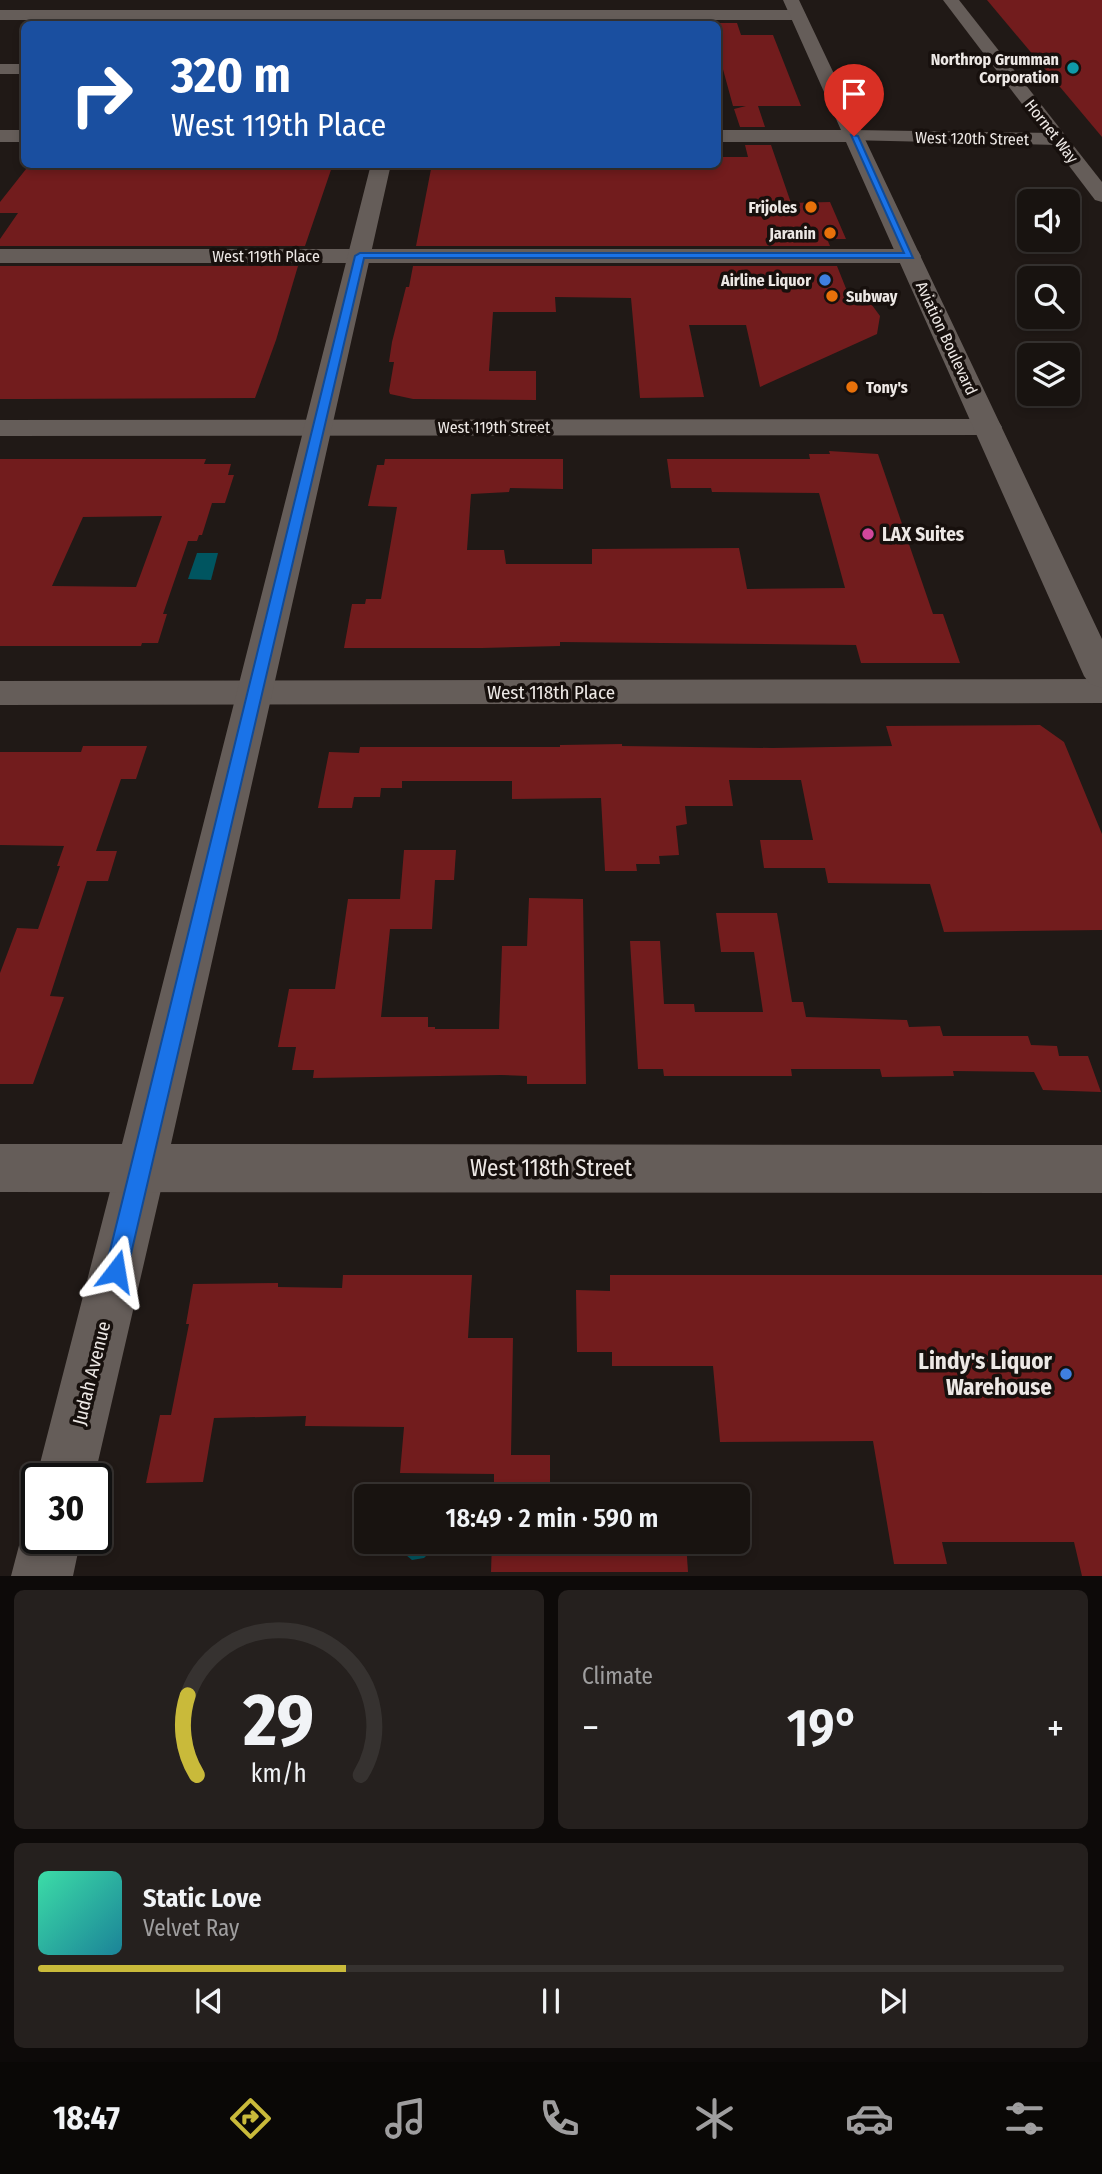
<!DOCTYPE html>
<html lang="en">
<head>
<meta charset="utf-8">
<style>
	:root { --surface:#181310; --page:#25201e; --text:#f1f3f6; --muted:#9f9e9f; --line:#363230; --accent:#c9ba3a }
	body { margin:0; font-family:"Fira Sans Condensed",sans-serif; background:var(--page); color:var(--text); height:100vh; display:flex; flex-direction:column; font-size:26px; white-space:nowrap }
	* { box-sizing:border-box; margin:0 }
	p { font-size:23px; color:var(--muted) }
	.icon { flex:none; width:38px; height:38px; fill:none; stroke:currentColor; stroke-width:2; stroke-linecap:round; stroke-linejoin:round }
	.map { position:relative; height:1576px; overflow:hidden }
	.drawer { display:flex; flex-direction:column; gap:14px; padding:14px; background:#0d0a09; flex:1 }
	.drawer>* { flex:none }
	.banner { position:absolute; left:21px; top:21px; width:700px; height:147px; border-radius:10px; box-shadow:0 4px 10px #0003,0 0 0 2px var(--line); background:#1a4fa0; color:#fff; overflow:hidden }
	.tools { position:absolute; left:1017px; top:189px; display:grid; gap:14px }
	.tools a { display:grid; place-items:center; width:63px; height:63px; border-radius:10px; background:var(--surface); box-shadow:0 4px 10px #0003,0 0 0 2px var(--line); font-size:35px }
	.speed { position:absolute; left:21px; top:1463px; display:flex; gap:14px; font-size:35px; font-weight:700; text-align:center }
	.speed>* { display:grid; place-content:center; width:91px; height:91px; border-radius:50%; background:var(--surface); box-shadow:0 4px 10px #0003,0 0 0 2px var(--line); line-height:1 }
	.speed .limit { border:4px solid #111; border-radius:10px; background:#fff; color:#111 }
	.pin { position:absolute; display:grid; place-items:center; width:60px; height:60px; color:#fff; margin:-72px -30px; border-radius:50% 50% 50% 0; rotate:-45deg; box-shadow:0 0 7px #0007 }
	.pin .icon { rotate:45deg }
	.me { position:absolute; width:77px; margin:-38px; rotate:14deg; stroke-linejoin:round; filter:drop-shadow(0 0 5px #0008) }
	.turn { display:flex; align-items:center; gap:24px; height:147px; padding:0 35px; font-size:32px }
	.turn .icon { width:91px; height:91px; stroke-width:2.5 }
	.turn b { display:block; font-size:49px; line-height:60px }
	.big { font-size:52px; font-weight:600; line-height:1.1 }
	.drawer .tile { flex:1; display:flex; flex-direction:column; justify-content:center; gap:10px; min-width:0; padding:0 24px; border-radius:10px; background:var(--page) }
	.drawer .dial { align-items:center; gap:0 }
	.dial svg { height:182px; overflow:visible; fill:none; stroke:var(--line); stroke-width:7; stroke-linecap:round; text-anchor:middle }
	.dial text { fill:var(--text); stroke:none }
	.song { display:flex; align-items:center; gap:21px }
	.cover { width:84px; height:84px; border-radius:10px; background:linear-gradient(135deg,hsl(160 70% 55%),hsl(190 70% 35%)) }
	.played { height:7px; border-radius:4px; background:linear-gradient(90deg,var(--accent) 30%,var(--line) 30%) }
	.keys { display:flex; justify-content:space-around; direction:ltr }
	.heat { display:flex; justify-content:space-between; align-items:center; font-size:38px; direction:ltr }
	.drawer .tiles { flex:1; display:grid; gap:14px; grid-template-columns:1fr 1fr }
	.tile:last-child { grid-column:span 2 }
	.trip { position:absolute; left:354px; top:1484px; width:396px; height:70px; border-radius:10px; background:var(--surface); box-shadow:0 4px 10px #0003,0 0 0 2px var(--line); font-weight:600; line-height:70px; text-align:center }
	.menu { display:flex; height:112px; justify-content:space-around; align-items:center; background:#0a0806; color:var(--muted) }
	.menu .icon { width:49px; height:49px }
	.menu .active { color:var(--accent) }
	.menu b { font-size:32px; color:var(--text) }
	.map>svg:first-child { display:block }
	.water { fill:#005560 }
	.building { fill:#721c1d; fill-rule:evenodd }
	.lines { fill:none; stroke-linecap:round; stroke-linejoin:round }
	.minor { fill:#655d59; fill-rule:evenodd }
	.tertiary { fill:#655d59; fill-rule:evenodd }
	.secondary { fill:#655d59; fill-rule:evenodd }
	.route { fill:#1a73e8; stroke:#114b97; stroke-width:2 }
	.culture-dot { fill:#0f9aa8; stroke:#17100d; stroke-width:2.5 }
	.food-dot { fill:#e8710a; stroke:#17100d; stroke-width:2.5 }
	.shop-dot { fill:#3f7fe0; stroke:#17100d; stroke-width:2.5 }
	.hotel-dot { fill:#d1479c; stroke:#17100d; stroke-width:2.5 }
	.labels { text-anchor:middle; stroke-width:7; stroke-linejoin:round; paint-order:stroke }
	.far-poi-label { font-size:16px; font-weight:bold; fill:#ede8e5; stroke:#17100d; text-anchor:end }
	.far-street-label { font-size:16px; fill:#ede8e5; stroke:#17100d }
	.poi-label { font-size:19px; font-weight:bold; fill:#ede8e5; stroke:#17100d; text-anchor:start }
	.street-label { font-size:19px; fill:#ede8e5; stroke:#17100d }
	.near-street-label { font-size:23px; fill:#ede8e5; stroke:#17100d }
	.near-poi-label { font-size:23px; font-weight:bold; fill:#ede8e5; stroke:#17100d; text-anchor:end }
</style>
</head>
<body>
<div class="map">
<svg width="1102" height="1576" viewBox="0 0 1102 1576">
	<rect width="100%" height="100%" fill="#201916"/>
	<!-- water -->
	<g class="water">
		<path d="M197,553H218L211,580L188,579Z"/>
		<path d="M397,1542H440L424,1558L412,1560L400,1550Z"/>
	</g>
	<!-- building -->
	<g class="building">
		<path d="M987,0H1102V137Z"/>
		<path d="M718,23H737L741,35H773L801,106H758L765,127H740L734,109L746,106H733L718,51Z"/>
		<path d="M745,145H771L791,203L830,202L846,239H827L830,246H416L432,164H718V157H748Z"/>
		<path d="M30,164H333L305,246H0V239L18,213H0V202Z"/>
		<path d="M0,266H298L276,340L255,398L32,399H0Z"/>
		<path d="M413,266H837L851,301H869L880,316L877,334L760,387L746,325H689L704,397L640,398L631,298L555,297L556,312H493L489,371H536V400L413,399L390,394L389,391L394,362H389L392,342L406,287H409Z"/>
		<path d="M829,451L878,454L933,614H943L960,663H861L856,645L560,642V646L482,648H344L352,604H365L366,599H381L397,507L368,506L377,465H384L385,459H563V489L510,488L509,492L471,494L467,550H504L506,564H592V549L739,548L747,589L845,588L819,493L712,492L711,488H671L667,459H810L809,454H830Z"/>
		<path d="M0,459H206L204,464H231L228,475H234L225,503H212L202,535H199L197,541H188L163,614H167L158,643H142L141,646H0ZM162,516L136,587L52,586L83,517Z"/>
		<path d="M1040,725L1064,742L1102,834V930L944,932L930,884L828,883L825,868H764L760,840H813L801,780H729L733,806H685L687,824L676,826L679,855L659,856L660,864H636L637,871H605L601,798L512,799V781H402V788H381L380,797H354L352,808H318L329,752L359,753L360,747H560V745L622,744V746L772,748L892,746L886,726Z"/>
		<path d="M83,746H147L136,779H121L96,851H117L108,881H87L50,996L64,997L33,1084H0V973L17,928L38,929L60,866H57L64,846L0,845V752H81Z"/>
		<path d="M404,850H456L454,880H435L432,929H390L381,1017H428V1027H435V1029H499L502,946H527L529,898L583,899L586,1084H527V1076L501,1075L313,1078L314,1070H292L296,1047H278L289,989H335L348,899H400Z"/>
		<path d="M716,913H777L792,1002H803L806,1017L907,1020L909,1027L940,1026L943,1036H1028L1031,1045L1057,1046L1059,1056H1088L1101,1092L1043,1090L1034,1072L953,1071L954,1076L882,1077L880,1069H791L792,1076H664L663,1069H638L630,941H660L664,1004H694L695,1012H763L754,952H721Z"/>
		<path d="M343,1275H472L468,1338H513L511,1455H550V1485H624V1490H682L683,1496H494V1474L400,1473L404,1427L305,1426L306,1416L214,1418L203,1482L146,1483L160,1415H171L189,1324H186L193,1284L278,1283V1287L342,1288Z"/>
		<path d="M610,1275H1102V1576H1082L1074,1542H942L947,1564H894L873,1441L720,1442L713,1366H612V1352H577L576,1290L610,1291Z"/>
		<path d="M492,1542H686L688,1572H491Z"/>
	</g>
	<g class="lines">
		<!-- minor -->
		<g class="minor">
			<path d="M943,0H959L1102,182V202L1095,200Z"/>
			<path d="M0,10H798L806,15L798,20H0Z"/>
			<rect x="0" y="64" width="24" height="10"/>
			<path d="M0,249H910L918,251L921,256L918,261L910,263H0Z"/>
			<path d="M988,419L998,421L1002,427L998,433L988,435L0,436V420Z"/>
			<path d="M1102,679V703L0,705V681Z"/>
			<path d="M141,1144L159,1151L166,1168L94,1479H37V1482L36,1479L116,1168L123,1151Z"/>
			<path d="M37,1514V1538H81L73,1576H11L21,1538L30,1517Z"/>
		</g>
		<!-- tertiary -->
		<g class="tertiary">
			<path d="M854,130L1058,133L1068,139L1058,145L847,140L844,136L847,132Z"/>
			<path d="M371,164H391L171,1144L1102,1145V1193L0,1192V1144H122Z"/>
		</g>
		<!-- secondary -->
		<g class="secondary">
			<path d="M783,0H799L1102,639V688L1090,684L1084,676L846,142H718V130H841Z"/>
			<rect x="0" y="130" width="24" height="12"/>
		</g>
	</g>
	<!-- route -->
	<path class="route" d="M851,135L858,136L913,258H364L127,1271L124,1279L116,1282L108,1279L105,1271L355,256L360,253H904Z"/>
	<!-- markers -->
	<circle class="culture-dot" cx="1073" cy="68" r="7"/>
	<g class="food-dot">
		<circle cx="811" cy="207" r="7"/>
		<circle cx="830" cy="233" r="7"/>
		<circle cx="832" cy="296" r="7"/>
		<circle cx="852" cy="387" r="7"/>
	</g>
	<g class="shop-dot">
		<circle cx="825" cy="280" r="7"/>
		<circle cx="1066" cy="1374" r="7"/>
	</g>
	<circle class="hotel-dot" cx="868" cy="534" r="7"/>
	<g class="labels">
		<!-- far-poi labels -->
		<g class="far-poi-label">
			<text x="1059" y="65">Northrop Grumman<tspan x="1059" dy="18">Corporation</tspan></text>
			<text x="797" y="213">Frijoles</text>
			<text x="816" y="239">Jaranin</text>
			<text x="811" y="286">Airline Liquor</text>
			<text x="846" y="302" text-anchor="start">Subway</text>
			<text x="866" y="393" text-anchor="start">Tony's</text>
		</g>
		<!-- far-street labels -->
		<g class="far-street-label">
			<text transform="translate(1052 131) rotate(52)" y="6">Hornet Way</text>
			<text transform="translate(972 138) rotate(1)" y="6">West 120th Street</text>
			<text x="266" y="262">West 119th Place</text>
			<text transform="translate(947 338) rotate(65)" y="6">Aviation Boulevard</text>
			<text x="494" y="433">West 119th Street</text>
		</g>
		<!-- poi labels -->
		<g class="poi-label">
			<text x="882" y="541">LAX Suites</text>
		</g>
		<!-- street labels -->
		<g class="street-label">
			<text x="551" y="699">West 118th Place</text>
			<text transform="translate(91 1373) rotate(-76)" y="7">Judah Avenue</text>
		</g>
		<!-- near-street labels -->
		<g class="near-street-label">
			<text x="551" y="1176">West 118th Street</text>
		</g>
		<!-- near-poi labels -->
		<g class="near-poi-label">
			<text x="1052" y="1369">Lindy's Liquor<tspan x="1052" dy="26">Warehouse</tspan></text>
		</g>
	</g>
</svg>
<div class="tools">
<a><svg class="icon" aria-label="sound" viewBox="0 0 24 24"><path d="M4 9h4l5-4v14l-5-4H4zM17 9q2 3 0 6"/></svg></a>
<a><svg class="icon" aria-label="search" viewBox="0 0 24 24"><circle cx="10" cy="10" r="6"/><path d="M15 15l6 6"/></svg></a>
<a><svg class="icon" aria-label="layers" viewBox="0 0 24 24"><path d="M12 4l9 5-9 5-9-5zM3 14l9 5 9-5"/></svg></a>
</div>
<div class="speed"><div class="limit">30</div></div>
<div class="pin" style="left:854px;top:136px;background:#d93025"><svg class="icon" aria-label="arrive" viewBox="0 0 24 24"><path d="M6 21V4h12l-3 4 3 4H6"/></svg></div>
<svg class="me" style="left:116px;top:1271px" viewBox="-20 -20 40 40"><path d="M0-17L14 15 0 8-14 15z" fill="#1a73e8" stroke="#fff" stroke-width="4"/></svg>
<div class="trip">18:49 · 2 min · 590 m</div>
<div class="banner">
<div class="turn"><svg class="icon" aria-label="right" viewBox="0 0 24 24"><path d="M7 20v-9h11M14 6l5 5-5 5"/></svg><div><b>320 m</b>West 119th Place</div></div>
</div>
</div>
<section class="drawer">
<div class="tiles">
<div class="tile dial"><svg viewBox="0 0 100 80">
<path d="M14 69A42 42 0 1 1 86 69"/>
<path d="M14 69A42 42 0 0 1 10 34" stroke="#c9ba3a"/>
<text x="50" y="56" font-size="32" font-weight="700">29</text>
<text x="50" y="72" font-size="11">km/h</text>
</svg></div>
<div class="tile"><p>Climate</p>
<div class="heat"><a>−</a><b class="big">19°</b><a>+</a></div>
</div>
<div class="tile">
<div class="song"><i class="cover"></i><div><b>Static Love</b><p>Velvet Ray</p></div></div>
<div class="played"></div>
<div class="keys"><svg class="icon" aria-label="previous" viewBox="0 0 24 24"><path d="M18 5L8 12l10 7zM5 5v14"/></svg><svg class="icon" aria-label="pause" viewBox="0 0 24 24"><path d="M8 5v14M16 5v14"/></svg><svg class="icon" aria-label="next" viewBox="0 0 24 24"><path d="M6 5l10 7-10 7zM19 5v14"/></svg></div>
</div>
</div>
</section>
<nav class="menu">
<b>18:47</b>
<svg class="icon active" aria-label="directions" viewBox="0 0 24 24"><path d="M12 3l9 9-9 9-9-9zM9 14v-3h6M13 9l2 2-2 2"/></svg>
<svg class="icon" aria-label="music" viewBox="0 0 24 24"><path d="M9 18V5l10-2v13"/><circle cx="6" cy="18" r="3"/><circle cx="16" cy="16" r="3"/></svg>
<svg class="icon" aria-label="phone" viewBox="0 0 24 24"><path d="M5 4h4l2 5-3 2q2 4 5 5l2-3 5 2v4C11 20 4 13 5 4z"/></svg>
<svg class="icon" aria-label="climate" viewBox="0 0 24 24"><path d="M12 3v18M4 7l16 10M4 17L20 7"/></svg>
<svg class="icon" aria-label="car" viewBox="0 0 24 24"><path d="M5 17H2v-5l4-1 3-4h7l3 4 3 1v5h-3M9 17h6M6 11h13"/><circle cx="7" cy="17" r="2"/><circle cx="17" cy="17" r="2"/></svg>
<svg class="icon" aria-label="filters" viewBox="0 0 24 24"><path d="M4 7h16M4 17h16"/><circle cx="9" cy="7" r="2"/><circle cx="15" cy="17" r="2"/></svg>
</nav>
</body>
</html>
